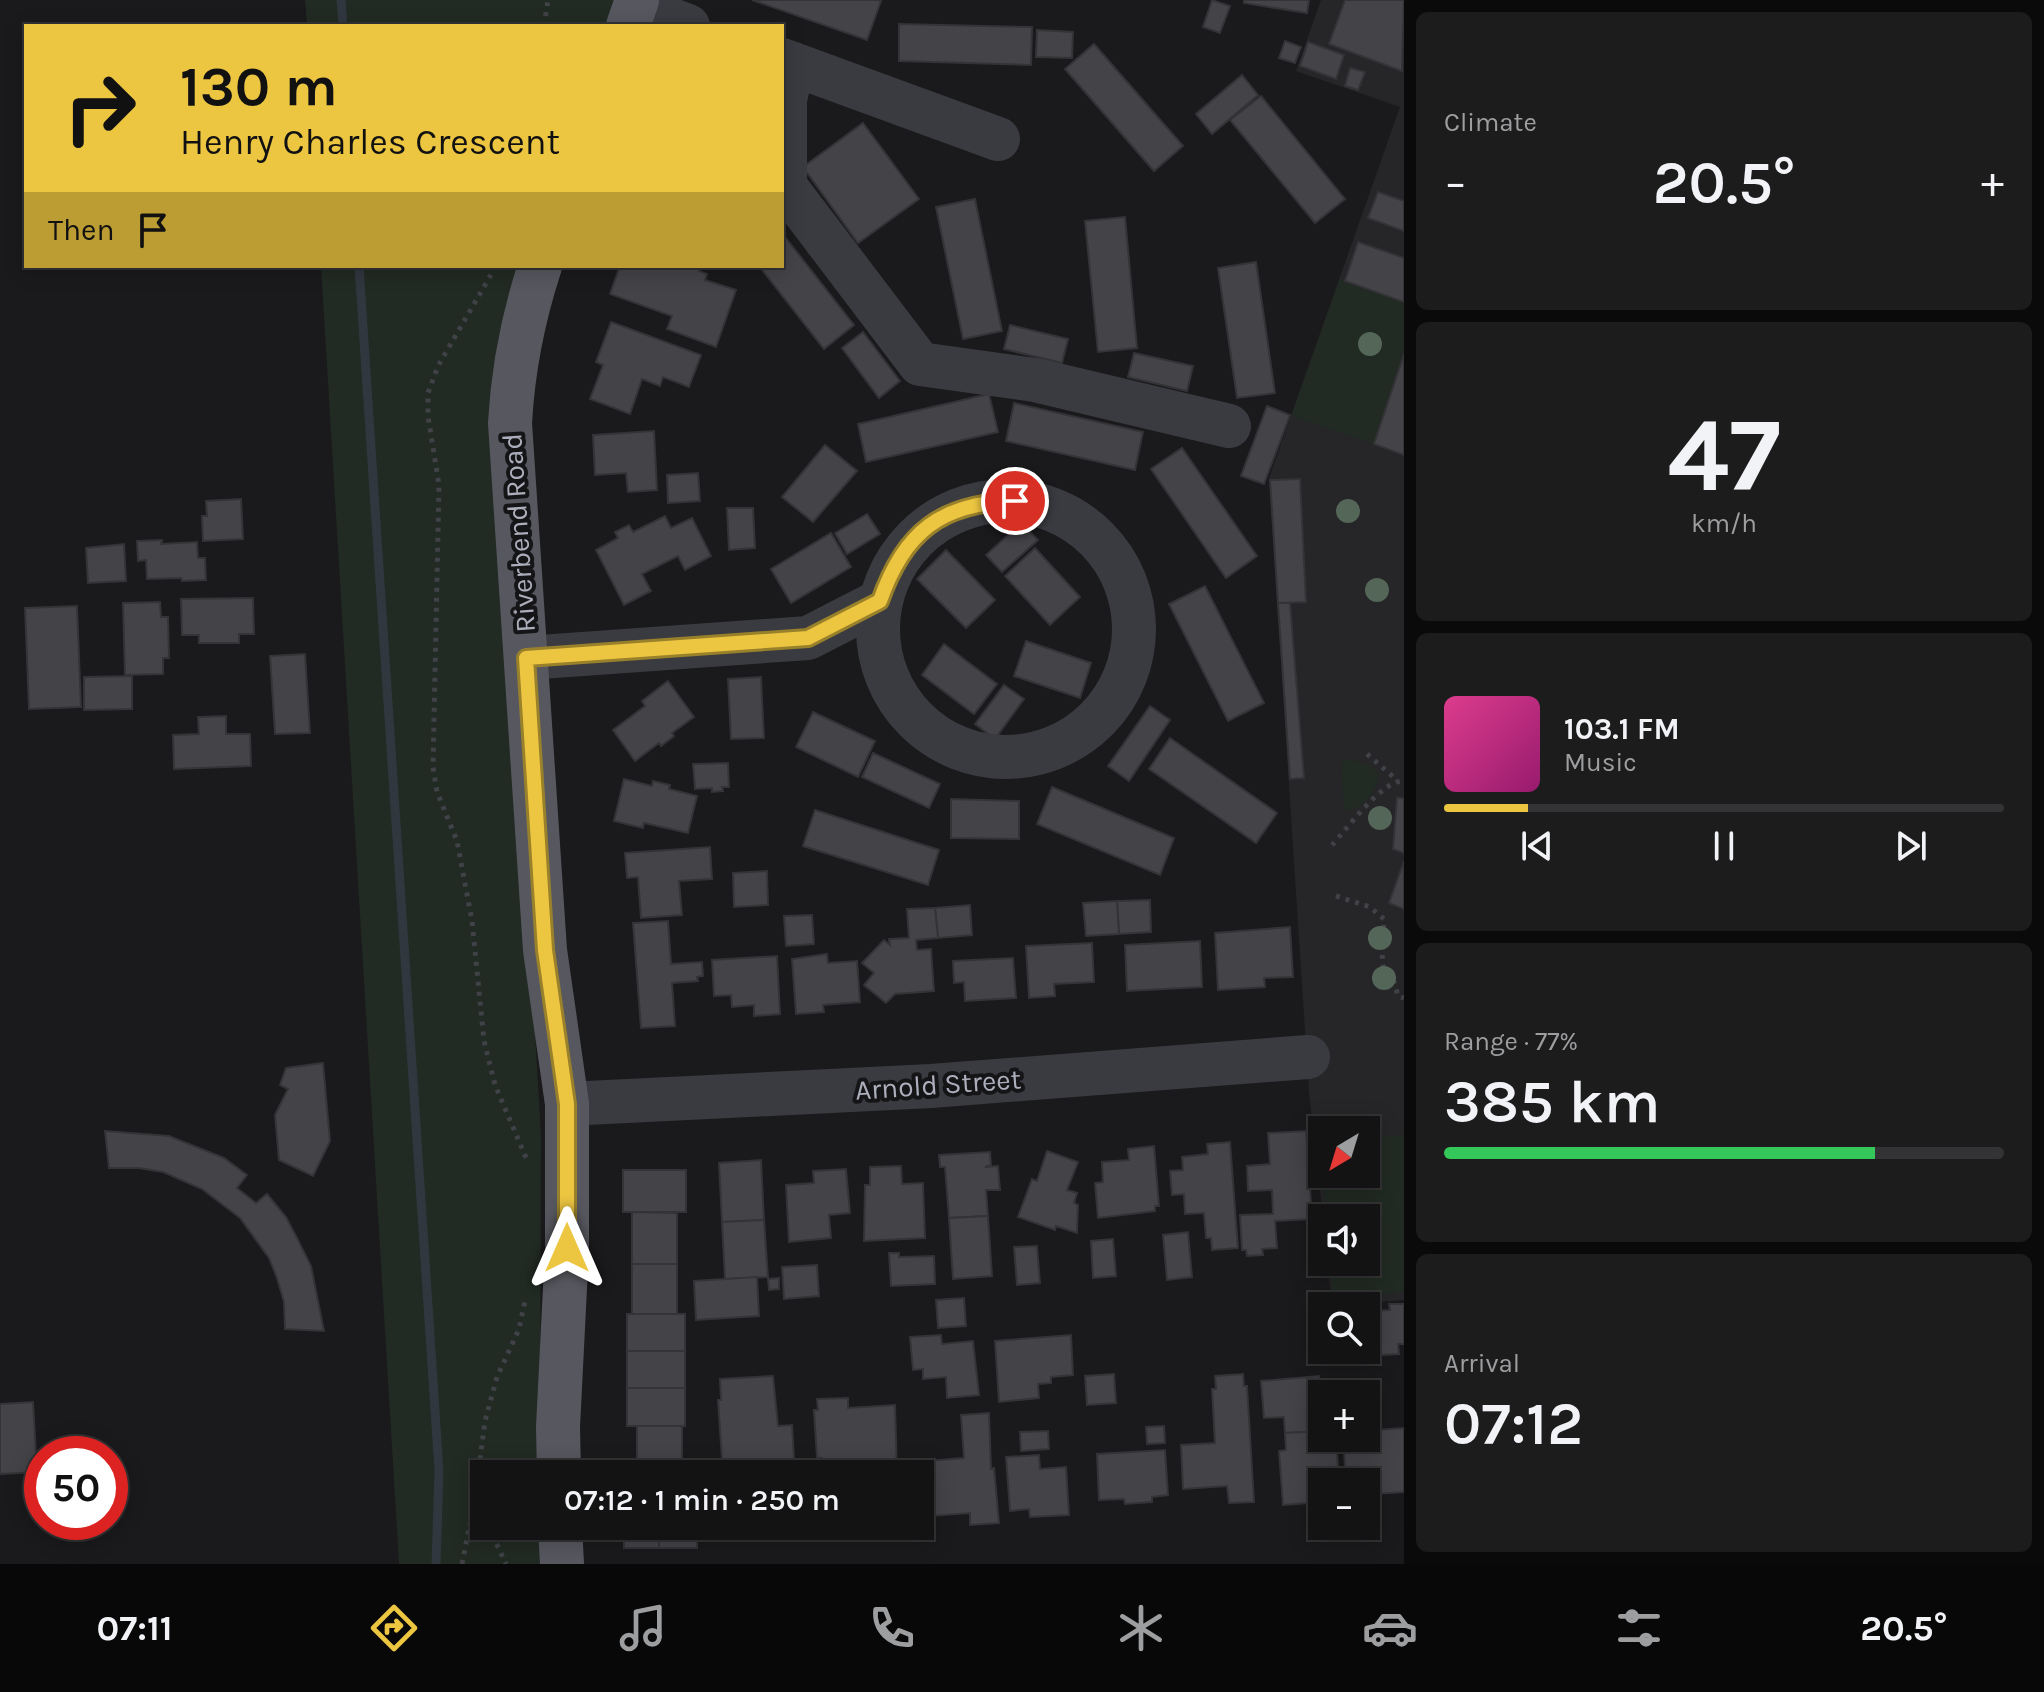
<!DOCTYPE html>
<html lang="en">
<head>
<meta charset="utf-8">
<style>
	:root { --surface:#141314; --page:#1d1c1d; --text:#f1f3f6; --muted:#9d9ea0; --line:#333234; --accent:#ecc541 }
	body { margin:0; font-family:Karla,sans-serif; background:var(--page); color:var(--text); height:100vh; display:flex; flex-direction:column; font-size:30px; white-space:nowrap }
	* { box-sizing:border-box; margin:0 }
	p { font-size:26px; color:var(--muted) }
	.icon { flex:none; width:44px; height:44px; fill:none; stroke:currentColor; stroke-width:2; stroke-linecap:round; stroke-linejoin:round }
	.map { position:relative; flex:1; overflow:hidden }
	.drawer { display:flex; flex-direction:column; gap:12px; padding:12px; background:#0b0a0b; width:640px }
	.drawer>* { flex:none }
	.banner { position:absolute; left:24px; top:24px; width:760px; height:244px; border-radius:0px; box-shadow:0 4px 20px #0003,0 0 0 2px var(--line); background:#ecc541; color:#111; overflow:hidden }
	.needle { width:52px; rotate:218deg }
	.tools { position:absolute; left:1308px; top:1116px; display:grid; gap:16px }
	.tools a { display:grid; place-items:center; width:72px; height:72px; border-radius:0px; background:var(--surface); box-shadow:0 4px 20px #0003,0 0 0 2px var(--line); font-size:40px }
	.speed { position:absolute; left:24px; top:1436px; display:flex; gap:16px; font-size:40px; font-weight:700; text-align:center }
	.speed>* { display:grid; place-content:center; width:104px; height:104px; border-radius:50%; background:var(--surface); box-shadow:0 4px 20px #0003,0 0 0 2px var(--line); line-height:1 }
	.speed .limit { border:12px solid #d22; background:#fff; color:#111 }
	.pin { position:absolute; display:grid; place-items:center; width:68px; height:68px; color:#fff; margin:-34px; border:4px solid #fff; border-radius:50%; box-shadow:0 2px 8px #0007 }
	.me { position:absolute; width:88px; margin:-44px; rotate:0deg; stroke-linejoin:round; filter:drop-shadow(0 0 6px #0008) }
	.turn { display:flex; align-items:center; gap:28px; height:168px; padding:0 24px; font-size:36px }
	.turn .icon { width:104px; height:104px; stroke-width:2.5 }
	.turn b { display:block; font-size:56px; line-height:68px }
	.then { display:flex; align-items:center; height:76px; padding:0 24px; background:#0003; gap:16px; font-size:30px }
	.big { font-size:60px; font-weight:600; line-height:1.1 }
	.drawer .card { flex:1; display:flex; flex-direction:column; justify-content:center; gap:12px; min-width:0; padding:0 28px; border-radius:12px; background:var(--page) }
	.drawer .dial { align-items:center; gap:0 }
	.dial b { font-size:104px; line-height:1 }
	.song { display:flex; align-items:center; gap:24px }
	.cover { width:96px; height:96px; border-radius:12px; background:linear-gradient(135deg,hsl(330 70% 55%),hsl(320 70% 35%)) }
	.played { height:8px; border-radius:4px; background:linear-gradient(90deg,var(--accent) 15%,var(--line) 15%) }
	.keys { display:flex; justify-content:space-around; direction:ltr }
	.heat { display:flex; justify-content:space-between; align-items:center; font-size:44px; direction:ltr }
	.charge { height:12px; border-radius:6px; background:linear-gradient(90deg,#34c759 77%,var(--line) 0) }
	.trip { position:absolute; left:470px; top:1460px; width:464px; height:80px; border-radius:0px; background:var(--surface); box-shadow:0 4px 20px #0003,0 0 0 2px var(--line); font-weight:600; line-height:80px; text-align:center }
	.tab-bar { display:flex; height:128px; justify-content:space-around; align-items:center; background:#080808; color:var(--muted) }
	.tab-bar .icon { width:56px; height:56px }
	.tab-bar .selected { color:var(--accent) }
	.tab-bar b { font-size:36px; color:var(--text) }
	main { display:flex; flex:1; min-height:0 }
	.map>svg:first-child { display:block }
	.built { fill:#262528; fill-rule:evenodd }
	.green { fill:#212a23 }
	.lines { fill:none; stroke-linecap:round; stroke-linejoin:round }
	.stream { stroke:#30373f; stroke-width:9 }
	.building { fill:#444448; stroke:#343337; stroke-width:2 }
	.path { stroke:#404247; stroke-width:5; stroke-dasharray:4 6; stroke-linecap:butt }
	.minor { stroke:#3a3b40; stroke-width:44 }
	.major { stroke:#57585f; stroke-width:44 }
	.tree { fill:#546658 }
	.route-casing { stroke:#99802a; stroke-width:20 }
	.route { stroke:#ecc541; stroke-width:14 }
	.labels { text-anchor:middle; stroke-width:8; stroke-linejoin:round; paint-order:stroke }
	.street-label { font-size:28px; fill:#acafbb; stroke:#151417 }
</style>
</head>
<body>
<main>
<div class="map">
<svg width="1404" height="1564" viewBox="0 0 1404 1564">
	<rect width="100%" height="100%" fill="#1a191b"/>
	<!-- built -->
	<path class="built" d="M1321,0H1404V1300L1332,1305L1327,1262H1366V1218H1323L1309,1092L1269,478L1400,107L1296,71ZM1322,1130H1366V1174H1322Z"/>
	<!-- green -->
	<g class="green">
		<path d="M305,0H617L607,26H307Z"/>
		<path d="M321,266H526L497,389L541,1134L540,1474H484V1526H540V1564H399Z"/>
		<path d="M1340,278L1404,302V354L1374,444L1291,416Z"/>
		<path d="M1352,759L1370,766L1378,773C1378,792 1363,810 1344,811L1341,761Z"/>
		<path d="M1404,1135V1292L1333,1299L1330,1262H1366V1218H1326L1323,1174H1366V1137Z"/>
	</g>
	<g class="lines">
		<!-- stream -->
		<g class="stream">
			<path d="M341,0L343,26"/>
			<path d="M359,266L439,1471L436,1564"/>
		</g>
	</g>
	<!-- building -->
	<g class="building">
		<path d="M752,0H878L881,1L867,40Z"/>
		<path d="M1212,0L1230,6L1220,33L1203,27Z"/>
		<path d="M1244,0H1309L1307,13L1244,3Z"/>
		<path d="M1345,0H1404L1402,71L1329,44Z"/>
		<path d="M899,24L1032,27L1031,65L899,61Z"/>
		<path d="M1037,30L1073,32L1072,58L1036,57Z"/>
		<path d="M1285,41L1301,47L1295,63L1279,58Z"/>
		<path d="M1308,42L1344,55L1336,79L1300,66Z"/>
		<path d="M1094,44L1183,146L1154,171L1065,69Z"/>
		<path d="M1350,68L1365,72L1358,90L1345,86Z"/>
		<path d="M1242,75L1258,95L1212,134L1196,114Z"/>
		<path d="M1261,96L1345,199L1315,223L1230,120Z"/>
		<path d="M863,123L919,199L858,243L803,167Z"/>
		<path d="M1378,192L1404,201V231L1368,218Z"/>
		<path d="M975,199L1002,331L963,339L936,207Z"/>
		<path d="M1125,217L1137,348L1098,352L1085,221Z"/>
		<path d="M782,233L854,325L824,349L759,266H782Z"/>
		<path d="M1358,242L1404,258V302L1345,281Z"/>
		<path d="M1256,262L1275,393L1237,398L1218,268Z"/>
		<path d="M620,266H701L699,271L707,274L705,280L736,290L716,347L667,329L672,316L610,294Z"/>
		<path d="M611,322L701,355L689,387L663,377L660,386L642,379L630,414L590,399L603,365L596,362Z"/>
		<path d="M1010,325L1068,339L1062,363L1004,349Z"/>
		<path d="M863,332L900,381L879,398L842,348Z"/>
		<path d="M1134,353L1193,366L1187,391L1128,377Z"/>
		<path d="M1404,354V455L1374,444Z"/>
		<path d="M989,394L998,432L866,462L858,424Z"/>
		<path d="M1014,403L1143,432L1135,470L1006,441Z"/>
		<path d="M1267,406L1290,415L1264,484L1241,476Z"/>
		<path d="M654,431L657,490L628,492L626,473L595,475L593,435Z"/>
		<path d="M825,445L857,471L813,522L782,497Z"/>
		<path d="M1182,448L1257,556L1226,578L1151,469Z"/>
		<path d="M698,473L700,501L668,503L667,475Z"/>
		<path d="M1300,479L1306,602L1278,603L1270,480Z"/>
		<path d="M241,499L243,539L203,541L202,516H207L206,501Z"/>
		<path d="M727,508H753L755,548L729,550Z"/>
		<path d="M867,514L880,534L847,554L835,533Z"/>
		<path d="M665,516L671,528L692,518L711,556L685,570L678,556L642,574L651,591L624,605L596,550L618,538L615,532L629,525L633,532Z"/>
		<path d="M1021,523L1038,540L1002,572L986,555Z"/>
		<path d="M831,533L851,567L791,603L771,569Z"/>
		<path d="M162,540L161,544L197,542L198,558H205L206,580L182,581L181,578L147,579L146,560L138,561L137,541Z"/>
		<path d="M124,544L126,581L88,583L86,548Z"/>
		<path d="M1035,548L1080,597L1050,625L1005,576Z"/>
		<path d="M946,550L995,600L966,628L917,579Z"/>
		<path d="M1205,586L1264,703L1228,721L1169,604Z"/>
		<path d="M253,598L254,634H239V643H199V635H182L181,599Z"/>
		<path d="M160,602L161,617H168L169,658H163V674L125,675L123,603Z"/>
		<path d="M1278,603H1290L1304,778L1290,779Z"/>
		<path d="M77,606L81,707L29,709L25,608Z"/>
		<path d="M1026,641L1091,663L1080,698L1014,676Z"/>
		<path d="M944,644L997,684L974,714L922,675Z"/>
		<path d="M305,654L310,733L275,734L270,656Z"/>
		<path d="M132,676V709L84,710V677Z"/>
		<path d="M761,677L764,738L731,739L728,679Z"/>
		<path d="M668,681L694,717L672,733L674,736L661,746L659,743L635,761L613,730L645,706L642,701Z"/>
		<path d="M1004,685L1024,699L995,739L975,724Z"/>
		<path d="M1150,706L1170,720L1129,781L1108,766Z"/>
		<path d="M813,712L875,741L858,777L796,747Z"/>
		<path d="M226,716V734H250L251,766L174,769L173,735L199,734L198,717Z"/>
		<path d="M1170,738L1277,813L1256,843L1149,769Z"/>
		<path d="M873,753L940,784L929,808L862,777Z"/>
		<path d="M728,763L729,787H722L723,791L712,792V788L695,789L693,764Z"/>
		<path d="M624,779L652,786L653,781L670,785L669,789L697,796L688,833L644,823L643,828L614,821Z"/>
		<path d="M1052,787L1174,838L1160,875L1037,824Z"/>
		<path d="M1397,798H1404V853L1393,849Z"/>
		<path d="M951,799L1019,801V839L951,838Z"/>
		<path d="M815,810L939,850L928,885L803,846Z"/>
		<path d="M710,847L712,879L679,881L682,915L641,918L638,877L627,878L625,853Z"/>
		<path d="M1404,861V909L1389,903Z"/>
		<path d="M767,871L768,905L734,907L733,873Z"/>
		<path d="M1150,900L1151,932L1119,934L1117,901Z"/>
		<path d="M1117,901L1119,934L1086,936L1083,903Z"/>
		<path d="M970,905L972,935L938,938L935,908Z"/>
		<path d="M935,908L938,938L916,940L917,950L931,949L934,991L895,994L886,1003L864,985L874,973L862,963L884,940L890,945L889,939L909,938L907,909Z"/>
		<path d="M812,915L814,944L786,946L784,916Z"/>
		<path d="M668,921L671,964L702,962L703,976L697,977L698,981L672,983L675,1026L641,1028L633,923Z"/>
		<path d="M1290,927L1293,977L1264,978L1265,987L1218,990L1215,933Z"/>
		<path d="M1200,941L1202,987L1127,991L1125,945Z"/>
		<path d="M1092,943L1094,982L1054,984L1055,996L1029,998L1026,946Z"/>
		<path d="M827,954L828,963L857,961L860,1002L823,1005L824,1012L796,1014L792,959Z"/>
		<path d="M777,956L780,1014L754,1016V1005L732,1007L731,995L714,996L712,960Z"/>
		<path d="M1013,958L1016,998L965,1001L964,982L954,983L953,961Z"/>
		<path d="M323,1063L330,1141L313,1176L279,1160L275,1115L288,1089L280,1085L286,1068Z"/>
		<path d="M105,1131L169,1136L224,1158L247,1175L237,1188L256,1203L267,1194L286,1217L298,1240L311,1266L324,1331L285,1329L284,1302L277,1278L269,1258L240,1218L202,1189L163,1172L139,1168H109Z"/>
		<path d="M1306,1131L1312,1219L1275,1221L1277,1248L1262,1249L1263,1255L1247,1256L1246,1250H1242L1240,1215L1273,1214L1272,1190L1248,1191L1247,1166L1270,1164L1268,1133Z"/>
		<path d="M1230,1142L1238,1248L1212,1250L1211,1238H1206L1204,1213L1185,1214L1184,1194L1172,1195L1170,1171L1183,1170L1182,1157L1208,1154L1207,1144Z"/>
		<path d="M1154,1146L1159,1206H1155V1211L1098,1218L1095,1183L1103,1182L1102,1162L1129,1160L1128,1149Z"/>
		<path d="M1047,1151L1078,1162L1067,1190L1077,1193L1074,1203L1078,1205L1077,1233L1056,1226L1055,1230L1018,1217L1032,1179L1037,1181Z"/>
		<path d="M990,1152L991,1165L985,1167L998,1166L1000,1190H986L988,1216L949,1218L945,1167H940L939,1155Z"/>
		<path d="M761,1160L764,1220L722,1222L719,1163Z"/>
		<path d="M901,1166L902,1184L923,1183L925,1238L864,1241L865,1185H870V1167Z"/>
		<path d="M846,1169L850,1213L829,1215L831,1238L789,1242L786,1185L814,1183L813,1171Z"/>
		<rect x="623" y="1170" width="63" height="42"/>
		<path d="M632,1212L677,1213V1264H632Z"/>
		<path d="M988,1216L992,1276L953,1279L949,1218Z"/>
		<path d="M764,1220L768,1277L725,1279L722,1222Z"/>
		<path d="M1188,1232L1192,1277L1167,1280L1163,1235Z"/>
		<path d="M1113,1239L1116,1276L1093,1278L1091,1241Z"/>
		<path d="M1037,1246L1040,1283L1017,1285L1014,1247Z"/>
		<path d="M889,1253H899V1257L934,1256L935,1284L891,1286Z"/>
		<rect x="632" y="1264" width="45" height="50"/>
		<path d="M817,1265L819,1296L784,1299L782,1267Z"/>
		<path d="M757,1277L759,1316L696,1320L694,1281Z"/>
		<path d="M779,1278V1289L769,1290L768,1279Z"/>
		<path d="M964,1298L966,1326L938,1328L936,1300Z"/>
		<path d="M1389,1304H1404V1344H1398L1399,1354L1381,1355V1358L1344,1360V1350H1366V1311L1390,1310Z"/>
		<rect x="627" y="1314" width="58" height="37"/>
		<path d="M941,1335L942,1344L973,1341L979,1395L947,1398L946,1377L923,1379V1369L913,1370L910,1337Z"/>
		<path d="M1071,1335L1073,1375L1051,1377V1383L1038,1384L1039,1398L999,1402L995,1341Z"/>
		<rect x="627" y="1351" width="58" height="37"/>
		<path d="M1114,1374L1116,1403L1087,1405L1085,1376Z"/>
		<path d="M1243,1374L1244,1386H1247L1254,1502L1229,1503L1227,1486L1183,1489L1181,1445L1215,1443L1212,1389H1216L1215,1376Z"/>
		<path d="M773,1376L778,1426L792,1425L795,1474H723L718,1400H721L720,1379Z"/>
		<path d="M1319,1376L1322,1431L1285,1433L1284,1417L1264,1418L1261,1381Z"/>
		<rect x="627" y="1388" width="58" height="38"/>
		<path d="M848,1398V1408L895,1405L897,1474H823L822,1458H817L814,1410H818L817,1399Z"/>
		<path d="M33,1402L37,1472L0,1474V1404Z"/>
		<path d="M989,1413L991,1469L994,1468L999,1523L970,1525V1513L931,1516L927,1461L964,1458L961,1415Z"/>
		<path d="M1366,1423H1377V1430L1404,1428V1492L1376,1494L1375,1478L1346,1480L1343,1438H1366Z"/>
		<rect x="637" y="1426" width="45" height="48"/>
		<path d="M1164,1426L1165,1443L1147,1444L1146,1427Z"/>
		<path d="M1048,1431L1049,1449L1021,1451L1020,1432Z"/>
		<path d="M1322,1431V1438H1336L1339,1482H1322V1502L1283,1505L1279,1451L1286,1450L1285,1433Z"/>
		<path d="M1165,1450L1168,1495L1152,1497V1502L1125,1504L1124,1499L1099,1500L1097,1454Z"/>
		<path d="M1039,1455L1040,1469L1066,1467L1069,1515L1030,1517L1029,1509L1010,1511L1006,1457Z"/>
		<rect x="624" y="1526" width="35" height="22"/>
		<rect x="659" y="1526" width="38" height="22"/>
		<path d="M748,1526H798L799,1538L749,1541Z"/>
		<path d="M824,1526H901V1529L826,1533Z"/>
	</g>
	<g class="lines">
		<!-- path -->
		<g class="path">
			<path d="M544,26L548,0"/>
			<path d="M496,266L438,366L428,393V416L439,485L433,767L437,792L457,841L472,921L484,1041L495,1085L527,1160"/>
			<path d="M1367,754L1397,780"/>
			<path d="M1332,845C1347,829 1383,779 1404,781"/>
			<path d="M1336,896L1370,907L1384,919L1382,963L1385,973L1393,978L1398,996L1404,998"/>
			<path d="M484,1517L475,1497L485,1421L497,1377L519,1329L525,1301"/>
			<path d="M488,1526L506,1564"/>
			<path d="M462,1564L475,1498"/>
		</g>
		<!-- minor -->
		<g class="minor">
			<path d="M635,6L688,26"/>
			<path d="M782,60L998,139"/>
			<path d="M793,64L785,100V186L920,364L1035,380L1229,426"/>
			<circle cx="1006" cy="629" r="128"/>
			<path d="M526,658L808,638L880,601"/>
			<path d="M567,1104L931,1086L1308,1057"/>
		</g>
		<!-- major -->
		<g class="major">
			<path d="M628,26L637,0"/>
			<path d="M540,266C523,318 513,368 510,423L545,950L567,1104V1248L558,1427L559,1474"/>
			<path d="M560,1526L562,1564"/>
		</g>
	</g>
	<!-- trees -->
	<g class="tree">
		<circle cx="1370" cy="344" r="12"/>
		<circle cx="1348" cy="511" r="12"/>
		<circle cx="1377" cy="590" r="12"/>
		<circle cx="1380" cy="818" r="12"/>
		<circle cx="1380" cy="938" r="12"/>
		<circle cx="1384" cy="978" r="12"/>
	</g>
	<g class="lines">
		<defs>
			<path id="route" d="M567,1248V1104L545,950L526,658L808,638L880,601C904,532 941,503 1015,501"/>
		</defs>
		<!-- route casing -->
		<use href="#route" class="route-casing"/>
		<!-- route -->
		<use href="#route" class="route"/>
	</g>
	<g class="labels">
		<!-- street labels -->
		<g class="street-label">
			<text transform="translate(518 533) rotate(-94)" y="10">Riverbend Road</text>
			<text transform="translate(938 1084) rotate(-4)" y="10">Arnold Street</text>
		</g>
	</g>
</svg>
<div class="tools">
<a><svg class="needle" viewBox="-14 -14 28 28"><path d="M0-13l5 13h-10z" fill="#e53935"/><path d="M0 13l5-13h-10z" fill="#9d9ea0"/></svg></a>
<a><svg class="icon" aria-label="sound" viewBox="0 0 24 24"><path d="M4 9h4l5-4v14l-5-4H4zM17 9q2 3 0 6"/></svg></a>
<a><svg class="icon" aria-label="search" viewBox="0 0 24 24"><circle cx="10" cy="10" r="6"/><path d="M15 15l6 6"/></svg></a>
<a>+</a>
<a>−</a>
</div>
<div class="speed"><div class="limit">50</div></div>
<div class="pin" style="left:1015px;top:501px;background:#d93025"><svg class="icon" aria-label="arrive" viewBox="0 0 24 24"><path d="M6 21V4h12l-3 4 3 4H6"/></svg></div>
<svg class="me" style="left:567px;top:1248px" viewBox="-20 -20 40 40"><path d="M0-17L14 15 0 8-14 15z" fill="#ecc541" stroke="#fff" stroke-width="4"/></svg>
<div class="trip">07:12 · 1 min · 250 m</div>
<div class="banner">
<div class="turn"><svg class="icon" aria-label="right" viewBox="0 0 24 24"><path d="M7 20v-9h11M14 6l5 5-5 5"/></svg><div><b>130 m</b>Henry Charles Crescent</div></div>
<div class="then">Then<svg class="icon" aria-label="arrive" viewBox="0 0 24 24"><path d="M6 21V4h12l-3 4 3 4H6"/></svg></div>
</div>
</div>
<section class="drawer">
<div class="card"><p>Climate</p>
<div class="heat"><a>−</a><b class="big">20.5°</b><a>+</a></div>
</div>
<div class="card dial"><b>47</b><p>km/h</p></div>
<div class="card">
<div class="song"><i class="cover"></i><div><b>103.1 FM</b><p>Music</p></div></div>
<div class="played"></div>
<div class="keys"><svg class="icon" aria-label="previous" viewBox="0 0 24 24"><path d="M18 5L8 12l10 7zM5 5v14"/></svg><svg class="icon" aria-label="pause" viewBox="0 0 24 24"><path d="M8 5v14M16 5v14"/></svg><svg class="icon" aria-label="next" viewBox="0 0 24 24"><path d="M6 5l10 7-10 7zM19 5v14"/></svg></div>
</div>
<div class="card"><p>Range · 77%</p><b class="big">385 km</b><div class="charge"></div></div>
<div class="card"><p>Arrival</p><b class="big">07:12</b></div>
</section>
</main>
<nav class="tab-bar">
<b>07:11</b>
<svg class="icon selected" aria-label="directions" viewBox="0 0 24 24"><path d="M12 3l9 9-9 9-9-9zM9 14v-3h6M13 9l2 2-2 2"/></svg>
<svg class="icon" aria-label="music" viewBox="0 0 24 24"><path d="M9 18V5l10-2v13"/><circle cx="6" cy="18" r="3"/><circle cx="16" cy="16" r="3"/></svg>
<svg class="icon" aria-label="phone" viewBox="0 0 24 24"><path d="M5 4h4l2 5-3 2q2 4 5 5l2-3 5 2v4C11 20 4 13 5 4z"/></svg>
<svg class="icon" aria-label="climate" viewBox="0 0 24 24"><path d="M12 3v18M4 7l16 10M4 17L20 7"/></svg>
<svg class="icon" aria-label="car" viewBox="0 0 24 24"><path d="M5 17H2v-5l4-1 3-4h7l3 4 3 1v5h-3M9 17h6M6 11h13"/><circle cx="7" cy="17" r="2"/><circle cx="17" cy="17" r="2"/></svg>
<svg class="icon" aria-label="filters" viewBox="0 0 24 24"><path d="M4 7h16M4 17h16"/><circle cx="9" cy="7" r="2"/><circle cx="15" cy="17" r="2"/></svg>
<b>20.5°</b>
</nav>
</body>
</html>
